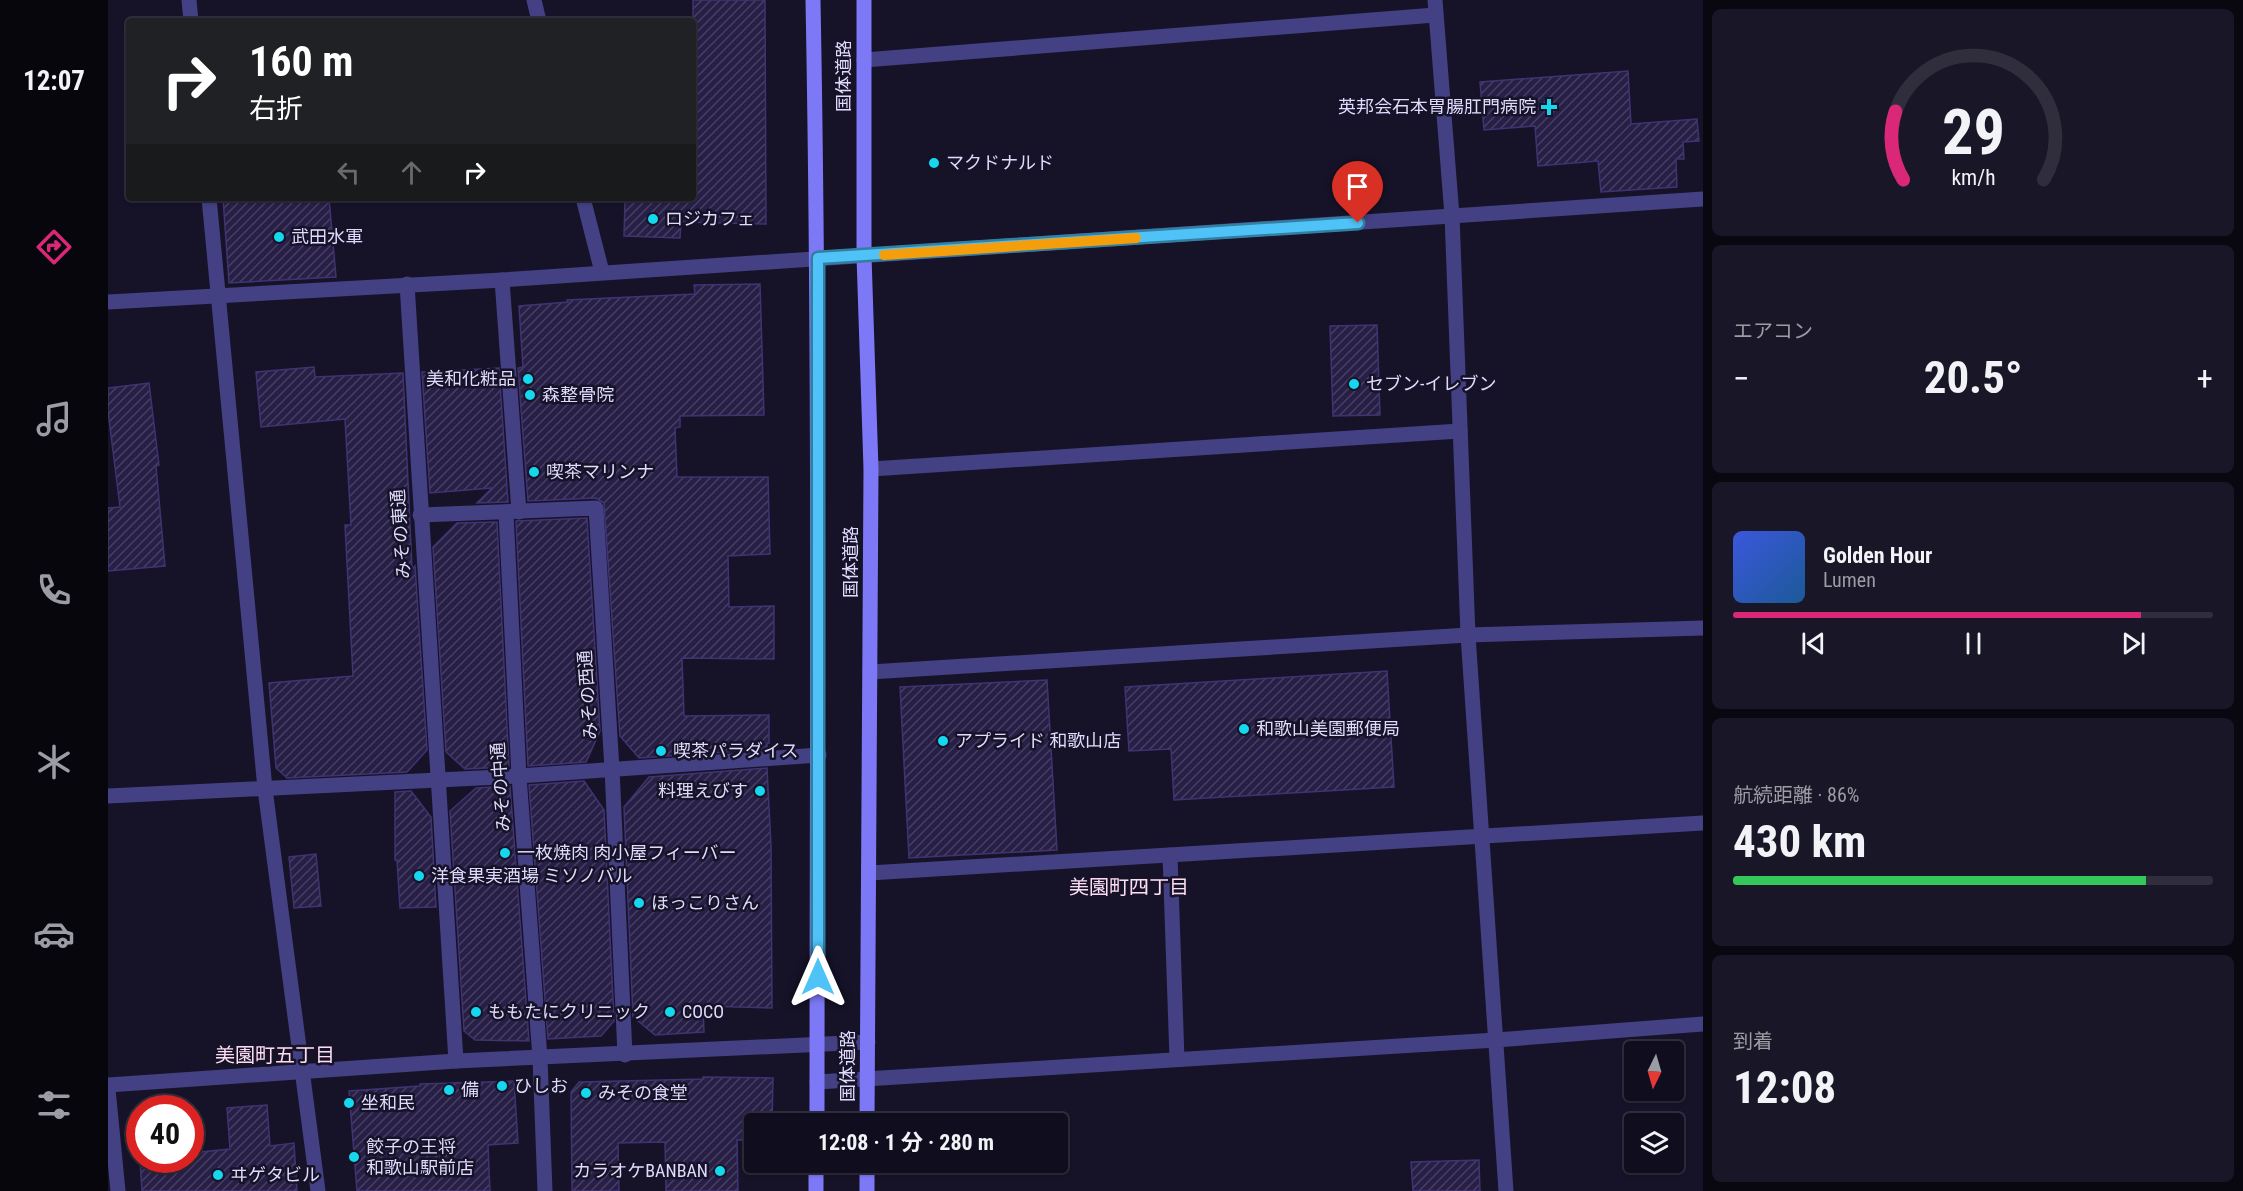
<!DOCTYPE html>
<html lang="ja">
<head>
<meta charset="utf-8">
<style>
	:root { --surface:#100e1e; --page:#191727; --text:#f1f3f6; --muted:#9c9ca4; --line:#302e3c; --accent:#db2777 }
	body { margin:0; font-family:"Roboto Condensed","Noto Sans JP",sans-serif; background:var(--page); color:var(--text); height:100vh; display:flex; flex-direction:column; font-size:22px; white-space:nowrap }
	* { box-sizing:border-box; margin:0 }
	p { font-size:20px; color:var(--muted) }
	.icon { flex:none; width:33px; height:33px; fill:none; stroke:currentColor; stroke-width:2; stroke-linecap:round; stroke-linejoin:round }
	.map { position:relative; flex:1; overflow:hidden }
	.sheet { display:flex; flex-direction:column; gap:9px; padding:9px; background:#090810; width:540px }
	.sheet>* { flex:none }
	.top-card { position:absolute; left:18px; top:18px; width:570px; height:183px; border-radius:6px; box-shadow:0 2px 4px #0004,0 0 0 2px var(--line); background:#202124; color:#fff; overflow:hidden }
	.needle { width:39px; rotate:185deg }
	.controls { position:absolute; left:1516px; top:1041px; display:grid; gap:12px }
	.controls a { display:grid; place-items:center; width:60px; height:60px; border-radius:6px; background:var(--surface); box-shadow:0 2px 4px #0004,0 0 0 2px var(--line); font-size:30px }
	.speed { position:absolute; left:18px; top:1095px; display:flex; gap:12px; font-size:30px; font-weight:700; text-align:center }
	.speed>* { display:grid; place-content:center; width:78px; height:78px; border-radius:50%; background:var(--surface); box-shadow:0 2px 4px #0004,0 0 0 2px var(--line); line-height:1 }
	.speed .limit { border:9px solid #d22; background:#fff; color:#111 }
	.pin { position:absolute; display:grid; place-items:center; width:51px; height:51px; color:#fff; margin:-62px -26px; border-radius:50% 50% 50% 0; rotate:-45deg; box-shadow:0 0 6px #0007 }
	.pin .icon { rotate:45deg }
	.me { position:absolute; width:66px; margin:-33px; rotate:0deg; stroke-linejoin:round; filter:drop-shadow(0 0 4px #0008) }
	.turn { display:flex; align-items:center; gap:21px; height:126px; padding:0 24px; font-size:27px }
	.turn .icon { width:78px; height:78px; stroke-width:2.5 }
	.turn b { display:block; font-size:42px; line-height:51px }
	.lanes { display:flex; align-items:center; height:57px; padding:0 24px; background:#0003; justify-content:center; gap:30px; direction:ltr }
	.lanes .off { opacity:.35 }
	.big { font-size:45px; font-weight:700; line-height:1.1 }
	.sheet .tile { flex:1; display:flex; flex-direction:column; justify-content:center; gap:9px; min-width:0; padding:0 21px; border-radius:9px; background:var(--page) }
	.sheet .dial { align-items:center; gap:0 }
	.dial svg { height:156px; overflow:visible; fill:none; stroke:var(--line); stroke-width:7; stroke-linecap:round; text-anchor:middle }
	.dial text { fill:var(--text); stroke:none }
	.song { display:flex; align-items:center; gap:18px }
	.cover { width:72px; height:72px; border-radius:9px; background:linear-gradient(135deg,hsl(230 70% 55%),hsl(210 70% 35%)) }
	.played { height:6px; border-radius:3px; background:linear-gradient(90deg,var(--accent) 85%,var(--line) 85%) }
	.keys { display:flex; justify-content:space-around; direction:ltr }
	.heat { display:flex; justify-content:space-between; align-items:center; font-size:33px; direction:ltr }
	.charge { height:9px; border-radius:4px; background:linear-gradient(90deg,#34c759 86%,var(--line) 0) }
	.trip { position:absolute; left:636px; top:1113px; width:324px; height:60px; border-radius:6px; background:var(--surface); box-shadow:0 2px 4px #0004,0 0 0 2px var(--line); font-weight:700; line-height:60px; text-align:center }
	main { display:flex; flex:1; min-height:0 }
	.menu { display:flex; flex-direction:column; width:108px; justify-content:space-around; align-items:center; background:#06060c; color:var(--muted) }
	.menu .icon { width:42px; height:42px }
	.menu .active { color:var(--accent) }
	.menu b { font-size:27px; color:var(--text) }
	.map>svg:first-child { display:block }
	.building { fill:url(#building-hatch); stroke:#403372; stroke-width:1.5 }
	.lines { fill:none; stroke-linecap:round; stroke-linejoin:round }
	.street { stroke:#434083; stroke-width:15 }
	.secondary { stroke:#7d79f6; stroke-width:15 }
	.route-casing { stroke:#337fa1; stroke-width:15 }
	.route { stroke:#4fc3f7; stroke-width:10 }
	.slow { stroke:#f59e0b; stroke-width:10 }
	.poi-dot { fill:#15d8ef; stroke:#161228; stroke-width:2 }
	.labels { text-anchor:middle; stroke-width:5; stroke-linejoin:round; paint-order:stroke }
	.street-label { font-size:18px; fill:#dfdbfd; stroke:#161228 }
	.poi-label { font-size:18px; fill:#dfdbfd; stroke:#161228; text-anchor:start }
	.neighbourhood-label { font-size:20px; fill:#fdddf1; stroke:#161228 }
</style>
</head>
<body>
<main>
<nav class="menu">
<b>12:07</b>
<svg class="icon active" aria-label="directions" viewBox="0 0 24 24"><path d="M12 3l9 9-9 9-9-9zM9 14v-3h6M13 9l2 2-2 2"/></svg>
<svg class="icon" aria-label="music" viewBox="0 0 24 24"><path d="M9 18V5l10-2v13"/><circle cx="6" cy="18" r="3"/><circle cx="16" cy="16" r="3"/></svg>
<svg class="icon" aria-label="phone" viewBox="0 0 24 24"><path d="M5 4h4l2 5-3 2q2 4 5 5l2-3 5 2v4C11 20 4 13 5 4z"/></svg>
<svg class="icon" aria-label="climate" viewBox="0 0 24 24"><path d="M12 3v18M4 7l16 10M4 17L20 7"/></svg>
<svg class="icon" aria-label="car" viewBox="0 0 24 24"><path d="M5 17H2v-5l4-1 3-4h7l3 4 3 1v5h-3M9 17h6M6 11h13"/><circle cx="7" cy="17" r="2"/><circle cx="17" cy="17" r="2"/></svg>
<svg class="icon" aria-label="filters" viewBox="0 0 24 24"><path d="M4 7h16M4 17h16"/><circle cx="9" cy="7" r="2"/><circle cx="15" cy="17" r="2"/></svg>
</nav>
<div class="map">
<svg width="1595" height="1191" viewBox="0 0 1595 1191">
	<defs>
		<pattern id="building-hatch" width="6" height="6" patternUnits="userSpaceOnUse" patternTransform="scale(1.5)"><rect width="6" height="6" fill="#281f47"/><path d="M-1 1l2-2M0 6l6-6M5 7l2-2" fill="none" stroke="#473f62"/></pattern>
	</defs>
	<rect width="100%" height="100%" fill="#161228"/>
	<!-- building -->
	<g class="building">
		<path d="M585,0H657L658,224L573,222L572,238L516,236L517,201L530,202V198H585Z"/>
		<path d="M1520,71L1523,124L1589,119L1591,141L1575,142L1576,159H1568L1569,187L1493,192L1490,161L1430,166L1427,126L1376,130L1372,82Z"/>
		<path d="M115,198H221L228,277L121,283Z"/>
		<path d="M652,284L656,415L572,416V427L567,428L569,477H660L662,554L620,556L621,607L666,606V659L574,658L576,716L661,715V743H659V749L531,758L512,736L496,503L488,498L420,501L410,368L415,367L411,306L460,302L459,300L587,294L586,285Z"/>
		<path d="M1269,325L1272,415L1225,416L1222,326Z"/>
		<path d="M206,367L207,377L295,373L304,569L307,566L319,750L299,772L179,778L168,768L161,683L245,676L237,525H243L237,419L153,427L148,372Z"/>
		<path d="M391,368L400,502L369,503L384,488L322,493L314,372Z"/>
		<path d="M41,383L51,465L48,466L57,566L0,571V508L12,507L0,411V388Z"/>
		<path d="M479,518L492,731L478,762L420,766L408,521Z"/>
		<path d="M389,522L401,767L357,769L338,752L325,547L349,523Z"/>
		<path d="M1279,671L1286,787L1066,800L1063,749L1021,751L1017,687Z"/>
		<path d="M939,680L949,850L801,858L792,687Z"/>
		<path d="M659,768L663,846L664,1008L595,1006L596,1032L547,1035L525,1017L516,807L541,777Z"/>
		<path d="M476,781L496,810L506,1021L493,1036L440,1039L421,785Z"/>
		<path d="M402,786L421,1041L367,1040L356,1031L342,811L368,788Z"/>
		<path d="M303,791L323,817L328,907L292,908L289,860H287V792Z"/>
		<path d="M208,854L213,906L186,908L181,857Z"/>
		<path d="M595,1077L665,1078L664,1124H646V1140H629L630,1191H558L557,1142L510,1143L511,1191H464L463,1092L471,1082L595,1079Z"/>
		<path d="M406,1081L410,1143L380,1145L382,1191H249L241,1091L312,1086V1084Z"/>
		<path d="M159,1105L162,1146L186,1143L189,1191H34L32,1160H82V1153L122,1149L119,1108Z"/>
		<path d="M1371,1160L1372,1191H1305L1303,1162Z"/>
	</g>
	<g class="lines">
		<!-- street -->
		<g class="street">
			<path d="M81,0L83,21"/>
			<path d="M426,0L431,21"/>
			<path d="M1327,0L1344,216L1360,635L1398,1191"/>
			<path d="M756,60L1327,15"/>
			<path d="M101,198L157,789L210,1191"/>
			<path d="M475,198L494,272"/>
			<path d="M394,280L411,512"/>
			<path d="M299,284L348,1061"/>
			<path d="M0,302L394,280L1595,199"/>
			<path d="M763,469L1352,431"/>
			<path d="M398,513L411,776L432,1058L437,1191"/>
			<path d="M312,515L488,508L504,769L517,1055"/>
			<path d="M762,672L1360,635L1595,628"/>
			<path d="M0,796L411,776L711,755"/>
			<path d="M1062,855L1069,1059"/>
			<path d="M761,873L1595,823"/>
			<path d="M709,1082L1388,1040L1595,1024"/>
			<path d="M0,1085L348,1061L760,1042"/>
			<path d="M0,1089L10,1191"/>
		</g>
		<!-- secondary -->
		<g class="secondary">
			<path d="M705,0C712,375 709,749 709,1124"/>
			<path d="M756,0V256L763,469L759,1124"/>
			<path d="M708,1191V1162"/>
			<path d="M759,1191V1162"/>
		</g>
	</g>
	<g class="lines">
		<defs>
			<path id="route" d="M710,977V258L1250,223"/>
		</defs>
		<!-- route casing -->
		<use href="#route" class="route-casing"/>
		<!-- route -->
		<use href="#route" class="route"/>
		<!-- slow -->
		<path class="slow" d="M776,255L1028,238"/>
	</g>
	<!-- markers -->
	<g class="poi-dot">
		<path d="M1438 98h6v6h6v6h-6v6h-6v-6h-6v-6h6z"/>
		<circle cx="826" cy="163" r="6"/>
		<circle cx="545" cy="219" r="6"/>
		<circle cx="171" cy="237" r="6"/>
		<circle cx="420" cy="379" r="6"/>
		<circle cx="1246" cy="384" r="6"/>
		<circle cx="422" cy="395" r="6"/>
		<circle cx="426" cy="472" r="6"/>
		<circle cx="1136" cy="729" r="6"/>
		<circle cx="835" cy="741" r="6"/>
		<circle cx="553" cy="751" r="6"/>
		<circle cx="652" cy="791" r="6"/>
		<circle cx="397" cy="853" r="6"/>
		<circle cx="311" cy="876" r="6"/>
		<circle cx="531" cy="903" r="6"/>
		<circle cx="368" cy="1012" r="6"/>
		<circle cx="562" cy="1012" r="6"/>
		<circle cx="394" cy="1086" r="6"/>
		<circle cx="341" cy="1090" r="6"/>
		<circle cx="478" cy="1093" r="6"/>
		<circle cx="241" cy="1103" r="6"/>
		<circle cx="246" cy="1157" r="6"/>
		<circle cx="612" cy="1171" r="6"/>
		<circle cx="110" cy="1175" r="6"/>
	</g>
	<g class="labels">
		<!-- street labels -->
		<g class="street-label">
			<text transform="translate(736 76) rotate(-90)" y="6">国体道路</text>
			<text transform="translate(293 534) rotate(-94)" y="6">みその東通</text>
			<text transform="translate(743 562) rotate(-90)" y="6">国体道路</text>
			<text transform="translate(480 695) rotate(-94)" y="6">みその西通</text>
			<text transform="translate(393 787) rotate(-94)" y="6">みその中通</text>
			<text transform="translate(740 1066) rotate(-90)" y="6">国体道路</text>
		</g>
		<!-- poi labels -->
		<g class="poi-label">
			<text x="1428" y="113" text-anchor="end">英邦会石本胃腸肛門病院</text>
			<text x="838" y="169">マクドナルド</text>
			<text x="557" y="225">ロジカフェ</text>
			<text x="183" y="243">武田水軍</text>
			<text x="408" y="385" text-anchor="end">美和化粧品</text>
			<text x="1258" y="390">セブン-イレブン</text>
			<text x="434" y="401">森整骨院</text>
			<text x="438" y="478">喫茶マリンナ</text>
			<text x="1148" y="735">和歌山美園郵便局</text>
			<text x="847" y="747">アプライド 和歌山店</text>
			<text x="565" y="757">喫茶パラダイス</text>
			<text x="640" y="797" text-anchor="end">料理えびす</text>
			<text x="409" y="859">一枚焼肉 肉小屋フィーバー</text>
			<text x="323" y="882">洋食果実酒場 ミソノバル</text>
			<text x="543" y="909">ほっこりさん</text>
			<text x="380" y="1018">ももたにクリニック</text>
			<text x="574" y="1018">COCO</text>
			<text x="406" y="1092">ひしお</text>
			<text x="353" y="1096">備</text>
			<text x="490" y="1099">みその食堂</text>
			<text x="253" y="1109">坐和民</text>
			<text x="258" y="1153">餃子の王将<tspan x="258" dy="21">和歌山駅前店</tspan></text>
			<text x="600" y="1177" text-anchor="end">カラオケBANBAN</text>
			<text x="122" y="1181">ヰゲタビル</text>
		</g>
		<!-- neighbourhood labels -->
		<g class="neighbourhood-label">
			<text x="1021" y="894">美園町四丁目</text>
			<text x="167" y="1062">美園町五丁目</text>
		</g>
	</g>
</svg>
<div class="controls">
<a><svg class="needle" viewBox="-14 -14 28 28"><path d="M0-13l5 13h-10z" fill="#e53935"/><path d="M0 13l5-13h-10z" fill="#9c9ca4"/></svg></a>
<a><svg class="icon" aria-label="layers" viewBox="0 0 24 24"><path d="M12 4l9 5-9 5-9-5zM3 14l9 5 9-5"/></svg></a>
</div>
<div class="speed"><div class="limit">40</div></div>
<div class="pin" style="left:1250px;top:223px;background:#d93025"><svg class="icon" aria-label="arrive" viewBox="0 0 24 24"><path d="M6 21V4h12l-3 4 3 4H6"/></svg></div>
<svg class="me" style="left:710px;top:977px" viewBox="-20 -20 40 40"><path d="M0-17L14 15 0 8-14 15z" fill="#4fc3f7" stroke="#fff" stroke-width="4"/></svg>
<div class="trip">12:08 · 1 分 · 280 m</div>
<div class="top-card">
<div class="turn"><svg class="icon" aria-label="right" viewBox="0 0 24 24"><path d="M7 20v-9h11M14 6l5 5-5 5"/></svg><div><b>160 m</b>右折</div></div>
<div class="lanes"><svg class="icon off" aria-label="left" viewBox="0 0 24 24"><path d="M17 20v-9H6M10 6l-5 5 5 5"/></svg><svg class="icon off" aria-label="ahead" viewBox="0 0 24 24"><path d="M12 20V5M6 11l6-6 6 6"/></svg><svg class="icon" aria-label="right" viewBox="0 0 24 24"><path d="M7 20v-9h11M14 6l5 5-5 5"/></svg></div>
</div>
</div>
<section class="sheet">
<div class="tile dial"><svg viewBox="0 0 100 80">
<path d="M14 69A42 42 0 1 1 86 69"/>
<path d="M14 69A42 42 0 0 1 10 34" stroke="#db2777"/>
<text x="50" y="56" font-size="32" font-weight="700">29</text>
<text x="50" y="72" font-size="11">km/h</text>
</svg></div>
<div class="tile"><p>エアコン</p>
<div class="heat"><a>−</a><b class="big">20.5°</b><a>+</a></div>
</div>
<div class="tile">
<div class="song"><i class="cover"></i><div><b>Golden Hour</b><p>Lumen</p></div></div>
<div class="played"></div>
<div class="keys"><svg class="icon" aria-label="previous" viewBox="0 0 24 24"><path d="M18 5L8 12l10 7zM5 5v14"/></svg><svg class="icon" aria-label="pause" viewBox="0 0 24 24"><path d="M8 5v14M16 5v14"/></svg><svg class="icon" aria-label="next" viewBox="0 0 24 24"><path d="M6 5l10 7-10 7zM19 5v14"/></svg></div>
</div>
<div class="tile"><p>航続距離 · 86%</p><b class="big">430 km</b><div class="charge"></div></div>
<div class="tile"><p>到着</p><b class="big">12:08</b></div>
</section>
</main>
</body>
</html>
